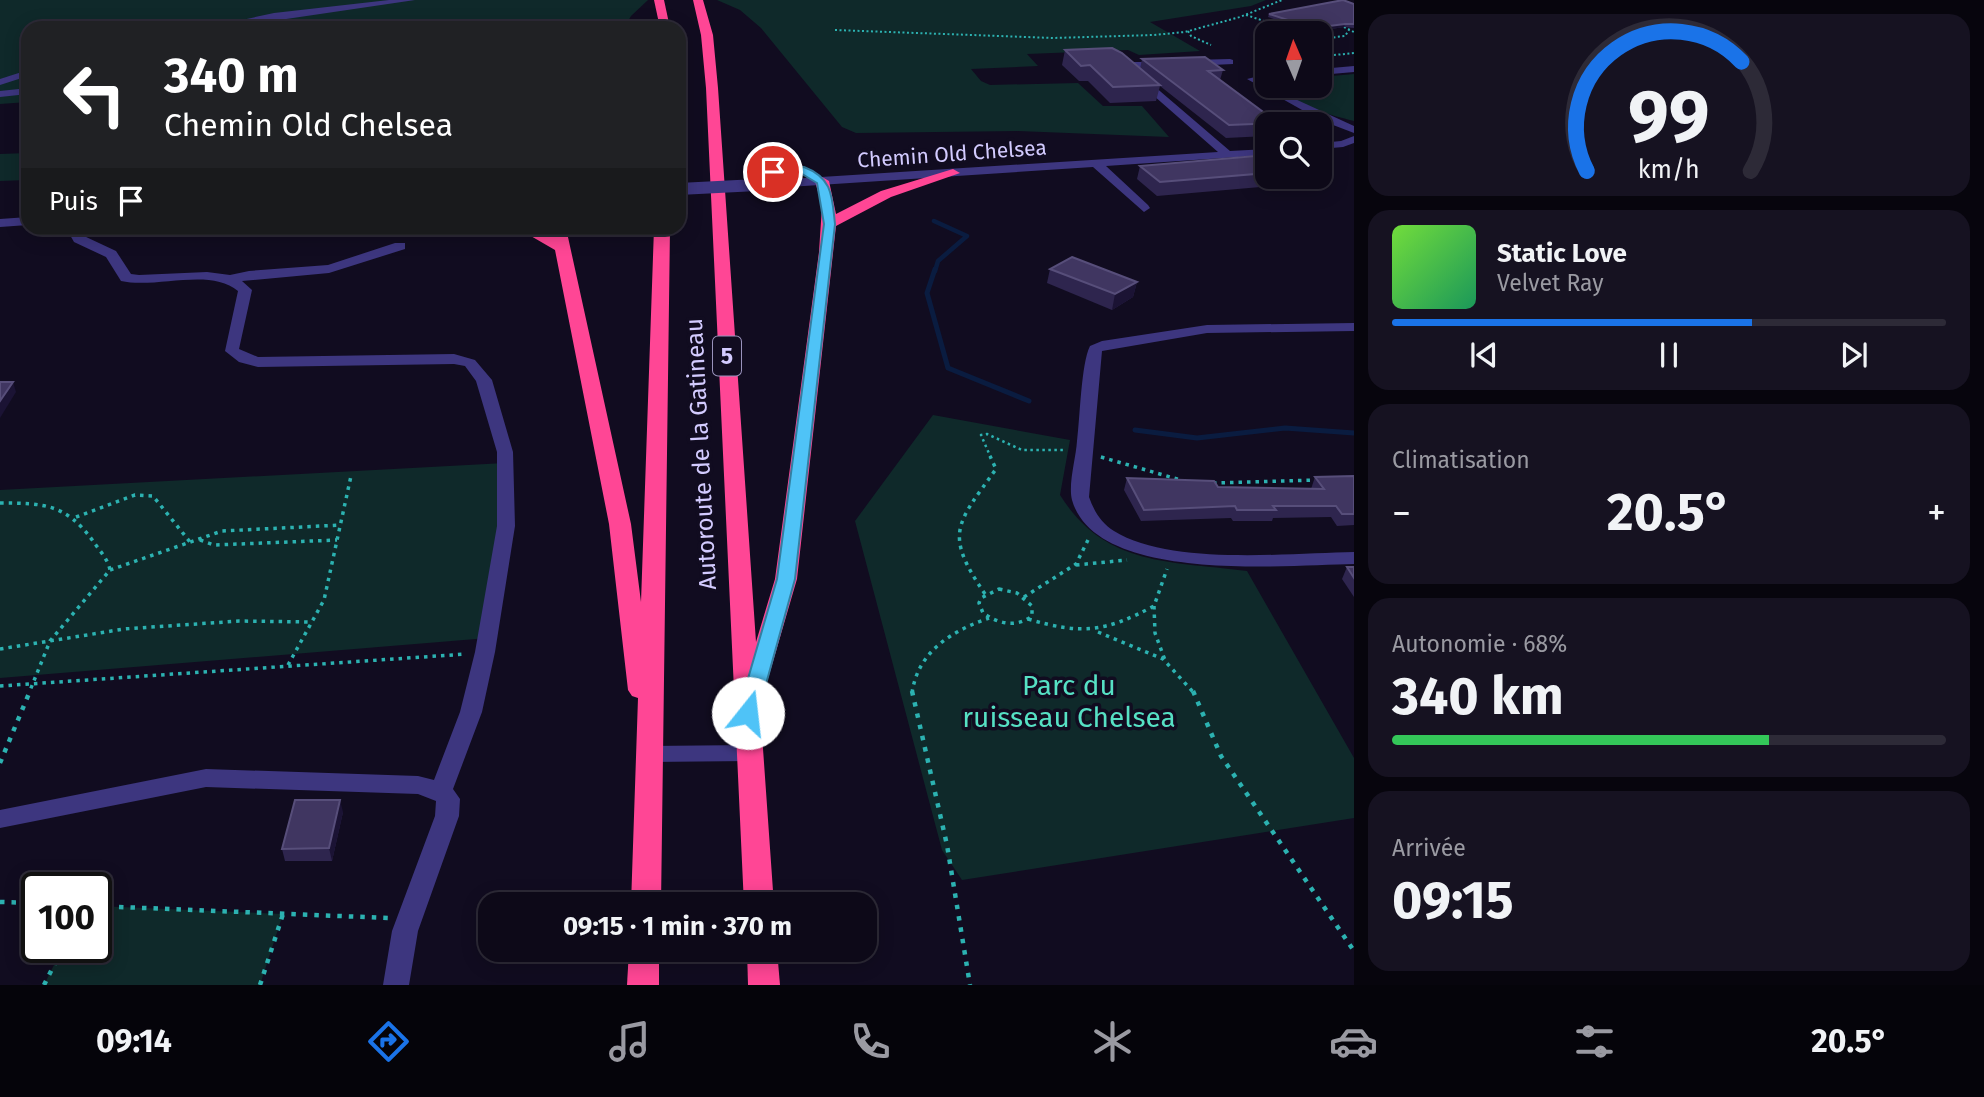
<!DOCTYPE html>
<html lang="fr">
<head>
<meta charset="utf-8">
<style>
	:root { --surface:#0d0918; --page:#161221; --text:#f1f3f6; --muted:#9a9aa2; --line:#2d2a37; --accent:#1a73e8 }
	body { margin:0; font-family:"Fira Sans",sans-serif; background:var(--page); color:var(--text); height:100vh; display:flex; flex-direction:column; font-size:26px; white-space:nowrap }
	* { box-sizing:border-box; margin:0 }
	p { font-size:23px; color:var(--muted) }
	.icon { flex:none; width:38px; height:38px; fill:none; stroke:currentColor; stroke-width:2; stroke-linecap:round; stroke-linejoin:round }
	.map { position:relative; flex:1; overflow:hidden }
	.panel { display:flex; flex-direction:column; gap:14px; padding:14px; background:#07050d; width:630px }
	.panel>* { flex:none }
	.top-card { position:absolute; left:21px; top:21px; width:665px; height:214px; border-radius:21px; box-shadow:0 4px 18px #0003,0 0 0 2px var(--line); background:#202124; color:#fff; overflow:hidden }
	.needle { width:46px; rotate:358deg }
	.buttons { position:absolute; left:1255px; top:21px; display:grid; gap:14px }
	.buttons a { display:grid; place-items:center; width:77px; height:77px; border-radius:14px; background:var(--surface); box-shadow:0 4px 18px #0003,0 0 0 2px var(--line); font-size:35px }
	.speed { position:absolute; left:21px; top:872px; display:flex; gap:14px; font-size:35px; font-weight:700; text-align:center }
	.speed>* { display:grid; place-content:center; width:91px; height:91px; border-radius:50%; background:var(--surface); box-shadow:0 4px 18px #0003,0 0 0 2px var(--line); line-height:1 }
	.speed .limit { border:4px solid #111; border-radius:10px; background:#fff; color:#111 }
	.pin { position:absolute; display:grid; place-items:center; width:60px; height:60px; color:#fff; margin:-30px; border:4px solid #fff; border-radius:50%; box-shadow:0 2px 7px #0007 }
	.me { position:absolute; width:77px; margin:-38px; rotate:16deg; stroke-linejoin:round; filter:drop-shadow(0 0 5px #0008) }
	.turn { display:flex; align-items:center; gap:24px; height:147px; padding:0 28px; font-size:32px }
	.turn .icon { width:91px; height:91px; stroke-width:2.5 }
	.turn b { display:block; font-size:49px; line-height:60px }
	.then { display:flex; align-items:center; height:66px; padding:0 28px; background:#0003; gap:14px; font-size:26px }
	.big { font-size:52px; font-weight:700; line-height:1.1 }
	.panel .widget { flex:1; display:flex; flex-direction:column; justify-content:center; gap:10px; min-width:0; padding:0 24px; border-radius:21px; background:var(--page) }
	.panel .dial { align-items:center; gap:0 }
	.dial svg { height:182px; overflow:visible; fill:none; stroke:var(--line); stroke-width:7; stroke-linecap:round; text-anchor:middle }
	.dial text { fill:var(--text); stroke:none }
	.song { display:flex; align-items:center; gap:21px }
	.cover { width:84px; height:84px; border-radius:10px; background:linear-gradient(135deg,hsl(100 70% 55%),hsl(150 70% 35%)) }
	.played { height:7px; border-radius:4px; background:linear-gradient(90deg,var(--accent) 65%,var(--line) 65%) }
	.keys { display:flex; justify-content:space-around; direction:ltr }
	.heat { display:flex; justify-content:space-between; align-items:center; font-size:38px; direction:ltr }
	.charge { height:10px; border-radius:5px; background:linear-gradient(90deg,#34c759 68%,var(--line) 0) }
	.trip { position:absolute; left:478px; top:892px; width:399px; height:70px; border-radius:21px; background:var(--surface); box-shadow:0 4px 18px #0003,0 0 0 2px var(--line); font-weight:700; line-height:70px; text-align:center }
	.menu { display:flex; height:112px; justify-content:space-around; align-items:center; background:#05040a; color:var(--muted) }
	.menu .icon { width:49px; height:49px }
	.menu .selected { color:var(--accent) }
	.menu b { font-size:32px; color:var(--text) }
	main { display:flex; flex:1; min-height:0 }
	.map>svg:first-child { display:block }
	.green { fill:#0f292a }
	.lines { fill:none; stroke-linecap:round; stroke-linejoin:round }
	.stream-far1 { stroke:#0a1c40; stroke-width:4.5 }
	.stream { stroke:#0a1c40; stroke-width:5 }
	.path-far3 { stroke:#2cb2b1; stroke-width:2; stroke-dasharray:2 2.5; stroke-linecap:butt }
	.path-far2 { stroke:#2cb2b1; stroke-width:2.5; stroke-dasharray:2.5 3.5; stroke-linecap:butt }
	.path-far1 { stroke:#2cb2b1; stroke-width:3.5; stroke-dasharray:3.5 5; stroke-linecap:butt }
	.path { stroke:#2cb2b1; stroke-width:4.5; stroke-dasharray:4.5 7; stroke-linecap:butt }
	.minor { fill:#3d367f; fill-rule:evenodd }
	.highway { fill:#ff4695; fill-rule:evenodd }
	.minor-bridge { stroke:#3d367f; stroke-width:12 }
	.wall { fill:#2e254e }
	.shaded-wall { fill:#1b1334 }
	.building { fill:#403661; stroke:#574e7a; stroke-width:2 }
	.route { fill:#4fc3f7; stroke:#337fa1; stroke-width:2 }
	.labels { text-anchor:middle; stroke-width:7; stroke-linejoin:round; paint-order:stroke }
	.far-street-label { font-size:21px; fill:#d3cbff; stroke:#110c20 }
	.shield { fill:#110c20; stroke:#9992bc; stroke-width:2 }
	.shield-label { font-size:23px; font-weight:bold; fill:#d3cbff }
	.street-label { font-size:24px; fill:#d3cbff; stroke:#110c20 }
	.near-park-label { font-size:28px; fill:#56e0c4; stroke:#110c20 }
</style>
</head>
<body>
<main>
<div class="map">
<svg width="1354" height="985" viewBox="0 0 1354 985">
	<rect width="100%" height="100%" fill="#110c20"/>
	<!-- green -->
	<g class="green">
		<path d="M0,0H648L631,16L624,28H28V102L0,104Z"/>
		<path d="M717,0H1266L1251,6L1150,22L1200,51L1139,55L1128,50L1027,54L1038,66L971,69L981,81L990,85L1078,83L1103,106H1142L1169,137L1018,131L856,133L842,127L761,28L740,10Z"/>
		<path d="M1354,74V121C1327,114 1296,107 1277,86H1320V77Z"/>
		<path d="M28,153V180L0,181V154Z"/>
		<path d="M933,415L1070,440L1060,495C1105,567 1171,561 1247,571L1354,758V818L962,880L942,850L855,521Z"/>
		<path d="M505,463L488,638L0,678V490Z"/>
		<path d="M96,906L283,914L260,985H44L63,947H96Z"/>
	</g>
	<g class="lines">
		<!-- stream-far1 -->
		<path class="stream-far1" d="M934,221L967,236L938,261L935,271"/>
		<!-- stream -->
		<g class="stream">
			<path d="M935,269L927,293L948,368L1029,401"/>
			<path d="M1135,430L1197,438L1285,428L1354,433"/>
		</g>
		<!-- path-far3 -->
		<g class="path-far3">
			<path d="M1246,15L1264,21"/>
			<path d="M1344,27L1354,32"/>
			<path d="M835,30L1053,38L1154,35L1185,32L1240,17L1282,0"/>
			<path d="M1188,31L1191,36L1211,45"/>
			<path d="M1320,39L1345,36L1349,30"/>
			<path d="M1325,56L1354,53"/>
		</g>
		<!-- path-far2 -->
		<g class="path-far2">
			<path d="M37,229L57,228"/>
			<path d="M1101,457L1105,458"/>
			<path d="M991,458L981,435L987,434L1022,450H1066"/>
		</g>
		<!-- path-far1 -->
		<g class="path-far1">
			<path d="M1101,457L1184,481"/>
			<path d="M1213,483L1317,480"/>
			<path d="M0,503C44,503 66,504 93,541C99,550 108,559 110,570L50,641L29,693"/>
			<path d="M76,517L135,495L153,496L190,542"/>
			<path d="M200,540L214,545L337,540"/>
			<path d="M1076,565L1127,560"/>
			<path d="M110,570L222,531L341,525"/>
			<path d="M999,589L1017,593L1032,606V616C1016,628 999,624 983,613L979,603L981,598Z"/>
			<path d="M985,594C943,533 957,524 996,469L990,456"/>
			<path d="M1024,597L1076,564L1088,540"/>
			<path d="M1154,606L1155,633L1165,660"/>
			<path d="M1028,619C1082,635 1105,632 1154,606L1167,569"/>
			<path d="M1098,632L1163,659L1194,693"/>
			<path d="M0,649L124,629L239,621L311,622"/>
			<path d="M288,665L324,600L351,476"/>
			<path d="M0,686L466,654"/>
			<path d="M912,693C918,651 952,631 989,618"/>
		</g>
		<!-- path -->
		<g class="path">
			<path d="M912,691L947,845L970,985"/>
			<path d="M1193,691L1221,756L1354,951"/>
			<path d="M0,763L30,691"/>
			<path d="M0,902L37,903"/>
			<path d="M96,906L388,918"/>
			<path d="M44,985L63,947"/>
			<path d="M260,985L283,914"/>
		</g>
		<!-- minor -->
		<g class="minor">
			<path d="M389,0H415L225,28H205L274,13Z"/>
			<path d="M1230,59L1233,60V64L1191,66L1186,63L1191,60Z"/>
			<path d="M1124,62H1166L1168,64L1163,67L1133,68L1230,151L1267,149V155L1106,166L1148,205L1150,208L1144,212L1093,167L757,189L751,185L757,181L1218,152L1121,67L1119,65Z"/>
			<path d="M1354,66V72L1320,75V69Z"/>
			<path d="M28,70V76L0,85V79Z"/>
			<path d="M1267,74V80L1262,81L1267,86L1354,126V133L1320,120L1247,79Z"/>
			<path d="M28,88V94L0,97V91Z"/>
			<path d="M1354,136V143L1343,147L1320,149V143L1341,141Z"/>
			<path d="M28,217V225L0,227V219Z"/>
			<path d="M66,228H78L84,236L116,251L131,274L139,275L207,272L230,275L249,271L328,265L395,243H405V249L329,273L242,281L252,290L239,349L258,357L454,354L475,360L492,380L513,452L515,526L495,652L482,712L453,789L460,799L459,816L418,931L409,985H383L392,931L435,816L436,801L418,794L206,787L0,828V810L206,769L418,776L434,780L460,712L475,652L497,526V452L476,381L465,366L454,364L258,367L239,362L225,351L238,291C210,267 156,289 121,281L106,257L74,242Z"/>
			<path d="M1354,323V331L1207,333L1102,351L1089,497C1094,511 1101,523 1114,531C1170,566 1289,553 1354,552V564C1286,565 1096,584 1072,500C1068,484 1076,458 1077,441C1080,419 1081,364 1090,346L1102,341L1207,325Z"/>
			<path d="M750,745L758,747L761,753L758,759L750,761L649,762L641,760L638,754L641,748L649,746Z"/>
		</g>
		<!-- highway -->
		<g class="highway">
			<path d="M654,0H664L670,28H660Z"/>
			<path d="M693,0H703L713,35L718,88L756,642L775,579L819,252L822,206L815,181L822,177L829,181L836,214L881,191L953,169L960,173L891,197L836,226L797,579L760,706L774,905H744L706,88L701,35Z"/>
			<path d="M517,228H535L552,236L551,228H566L631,524L641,602L654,228H670L661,905H631L638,698L632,696L628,690L609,524L555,250Z"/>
			<path d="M629,950H659V985H627Z"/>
			<path d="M747,950H777L780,985H748Z"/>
		</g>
		<!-- minor-bridge -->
		<path class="minor-bridge" d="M679,189L757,185"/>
	</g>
	<!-- wall -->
	<g class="wall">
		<path d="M1354,4V28L1344,27L1312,32L1268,17L1269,14Z"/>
		<path d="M1065,50L1140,69L1142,59L1223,70L1220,80L1278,123V124H1267V136L1226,138L1160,86L1156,101L1110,103L1088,81H1079L1062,65Z"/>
		<path d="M1267,155V177H1320V165L1324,168L1320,182L1157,196L1137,179L1140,166Z"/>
		<path d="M1050,269L1137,282L1133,297L1112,310L1047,283Z"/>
		<path d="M1354,476V525L1337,526L1331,517L1273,518L1272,521H1233L1231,518L1141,521L1124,490L1127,478L1218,487L1311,489L1315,477Z"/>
		<path d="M1347,567H1354V597L1342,579Z"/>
		<path d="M343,812L332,861H285L282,849Z"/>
	</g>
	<!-- shaded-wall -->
	<g class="shaded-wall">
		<path d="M1345,24L1344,27L1312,32L1313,28Z"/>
		<path d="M1137,282L1133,297L1112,310L1115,294Z"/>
		<path d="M13,382L16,392L0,418V401Z"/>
		<path d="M340,800L343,812L332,861L329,848Z"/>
	</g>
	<!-- building -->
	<g class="building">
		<path d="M1343,0L1354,4V24H1345L1313,28L1269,14Z"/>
		<path d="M1112,48L1122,53L1160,85L1113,87L1090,65L1081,66L1065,50Z"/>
		<path d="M1205,57L1223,70L1208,71L1278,123L1229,125L1142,59Z"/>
		<path d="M1267,155V173L1160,182L1140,166Z"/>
		<path d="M1072,257L1137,282L1115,294L1050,269Z"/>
		<path d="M0,382H13L0,401Z"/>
		<path d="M1354,476V514H1342L1336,506H1273L1276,510H1237L1235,506L1144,510L1127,478L1214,481L1218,487L1324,489L1315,477Z"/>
		<path d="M1347,567H1354V578Z"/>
		<path d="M295,800H340L329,848L282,849Z"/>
	</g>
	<!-- route -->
	<path class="route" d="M804,167C833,178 832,197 835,224L795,579L758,713L748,720L738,713L777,579L824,224L817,183L802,174L773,175L768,172L773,169Z"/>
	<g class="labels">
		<!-- far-street labels -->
		<g class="far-street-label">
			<text transform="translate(952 154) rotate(-4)" y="7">Chemin Old Chelsea</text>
		</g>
		<!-- shield labels -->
		<rect class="shield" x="713" y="336.5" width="28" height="39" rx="5"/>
		<g class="shield-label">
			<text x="727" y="364">5</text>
		</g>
		<!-- street labels -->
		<g class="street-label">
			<text transform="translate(701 454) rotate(-93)" y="8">Autoroute de la Gatineau</text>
		</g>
		<!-- near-park labels -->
		<g class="near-park-label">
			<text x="1069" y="695">Parc du<tspan x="1069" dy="32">ruisseau Chelsea</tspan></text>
		</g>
	</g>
</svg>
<div class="buttons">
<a><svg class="needle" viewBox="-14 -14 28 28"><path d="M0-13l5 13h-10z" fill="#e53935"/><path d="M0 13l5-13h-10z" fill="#9a9aa2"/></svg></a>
<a><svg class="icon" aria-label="search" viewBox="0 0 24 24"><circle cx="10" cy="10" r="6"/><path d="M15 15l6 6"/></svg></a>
</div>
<div class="speed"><div class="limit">100</div></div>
<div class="pin" style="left:773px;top:172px;background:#d93025"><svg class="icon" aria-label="arrive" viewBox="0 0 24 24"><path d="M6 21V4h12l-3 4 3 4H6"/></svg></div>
<svg class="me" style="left:748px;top:713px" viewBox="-20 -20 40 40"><circle r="19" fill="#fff"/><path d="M0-13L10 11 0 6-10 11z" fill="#4fc3f7"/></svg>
<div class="trip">09:15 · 1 min · 370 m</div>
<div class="top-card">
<div class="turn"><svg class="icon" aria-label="left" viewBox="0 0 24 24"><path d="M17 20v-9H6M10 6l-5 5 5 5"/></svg><div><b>340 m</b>Chemin Old Chelsea</div></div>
<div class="then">Puis<svg class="icon" aria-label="arrive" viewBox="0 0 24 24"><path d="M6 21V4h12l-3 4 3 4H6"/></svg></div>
</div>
</div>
<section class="panel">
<div class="widget dial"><svg viewBox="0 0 100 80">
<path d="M14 69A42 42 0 1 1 86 69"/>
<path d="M14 69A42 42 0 0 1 82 21" stroke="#1a73e8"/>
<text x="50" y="56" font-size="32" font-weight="700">99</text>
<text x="50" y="72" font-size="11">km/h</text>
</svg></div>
<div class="widget">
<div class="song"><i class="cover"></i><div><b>Static Love</b><p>Velvet Ray</p></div></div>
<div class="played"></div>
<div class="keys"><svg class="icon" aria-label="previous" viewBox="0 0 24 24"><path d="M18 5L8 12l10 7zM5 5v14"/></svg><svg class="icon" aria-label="pause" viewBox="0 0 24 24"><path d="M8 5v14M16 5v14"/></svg><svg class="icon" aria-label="next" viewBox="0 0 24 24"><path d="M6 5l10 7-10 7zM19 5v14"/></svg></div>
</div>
<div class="widget"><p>Climatisation</p>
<div class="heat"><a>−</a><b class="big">20.5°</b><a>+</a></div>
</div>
<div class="widget"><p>Autonomie · 68%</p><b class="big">340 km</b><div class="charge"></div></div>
<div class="widget"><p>Arrivée</p><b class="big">09:15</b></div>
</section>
</main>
<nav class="menu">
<b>09:14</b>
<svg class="icon selected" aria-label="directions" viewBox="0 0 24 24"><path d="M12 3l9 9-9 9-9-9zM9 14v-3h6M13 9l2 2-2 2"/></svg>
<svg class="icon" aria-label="music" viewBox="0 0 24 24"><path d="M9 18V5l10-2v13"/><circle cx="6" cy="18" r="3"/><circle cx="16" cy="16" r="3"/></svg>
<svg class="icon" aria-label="phone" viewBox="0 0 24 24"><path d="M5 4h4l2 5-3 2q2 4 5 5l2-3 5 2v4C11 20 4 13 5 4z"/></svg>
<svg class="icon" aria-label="climate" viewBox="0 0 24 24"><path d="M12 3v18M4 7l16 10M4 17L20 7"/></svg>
<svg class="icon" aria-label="car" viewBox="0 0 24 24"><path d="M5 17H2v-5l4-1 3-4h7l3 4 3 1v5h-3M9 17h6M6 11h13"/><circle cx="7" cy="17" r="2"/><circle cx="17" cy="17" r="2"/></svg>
<svg class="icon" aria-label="filters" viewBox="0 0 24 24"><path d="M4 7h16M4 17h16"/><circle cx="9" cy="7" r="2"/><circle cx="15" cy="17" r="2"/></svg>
<b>20.5°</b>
</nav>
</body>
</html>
